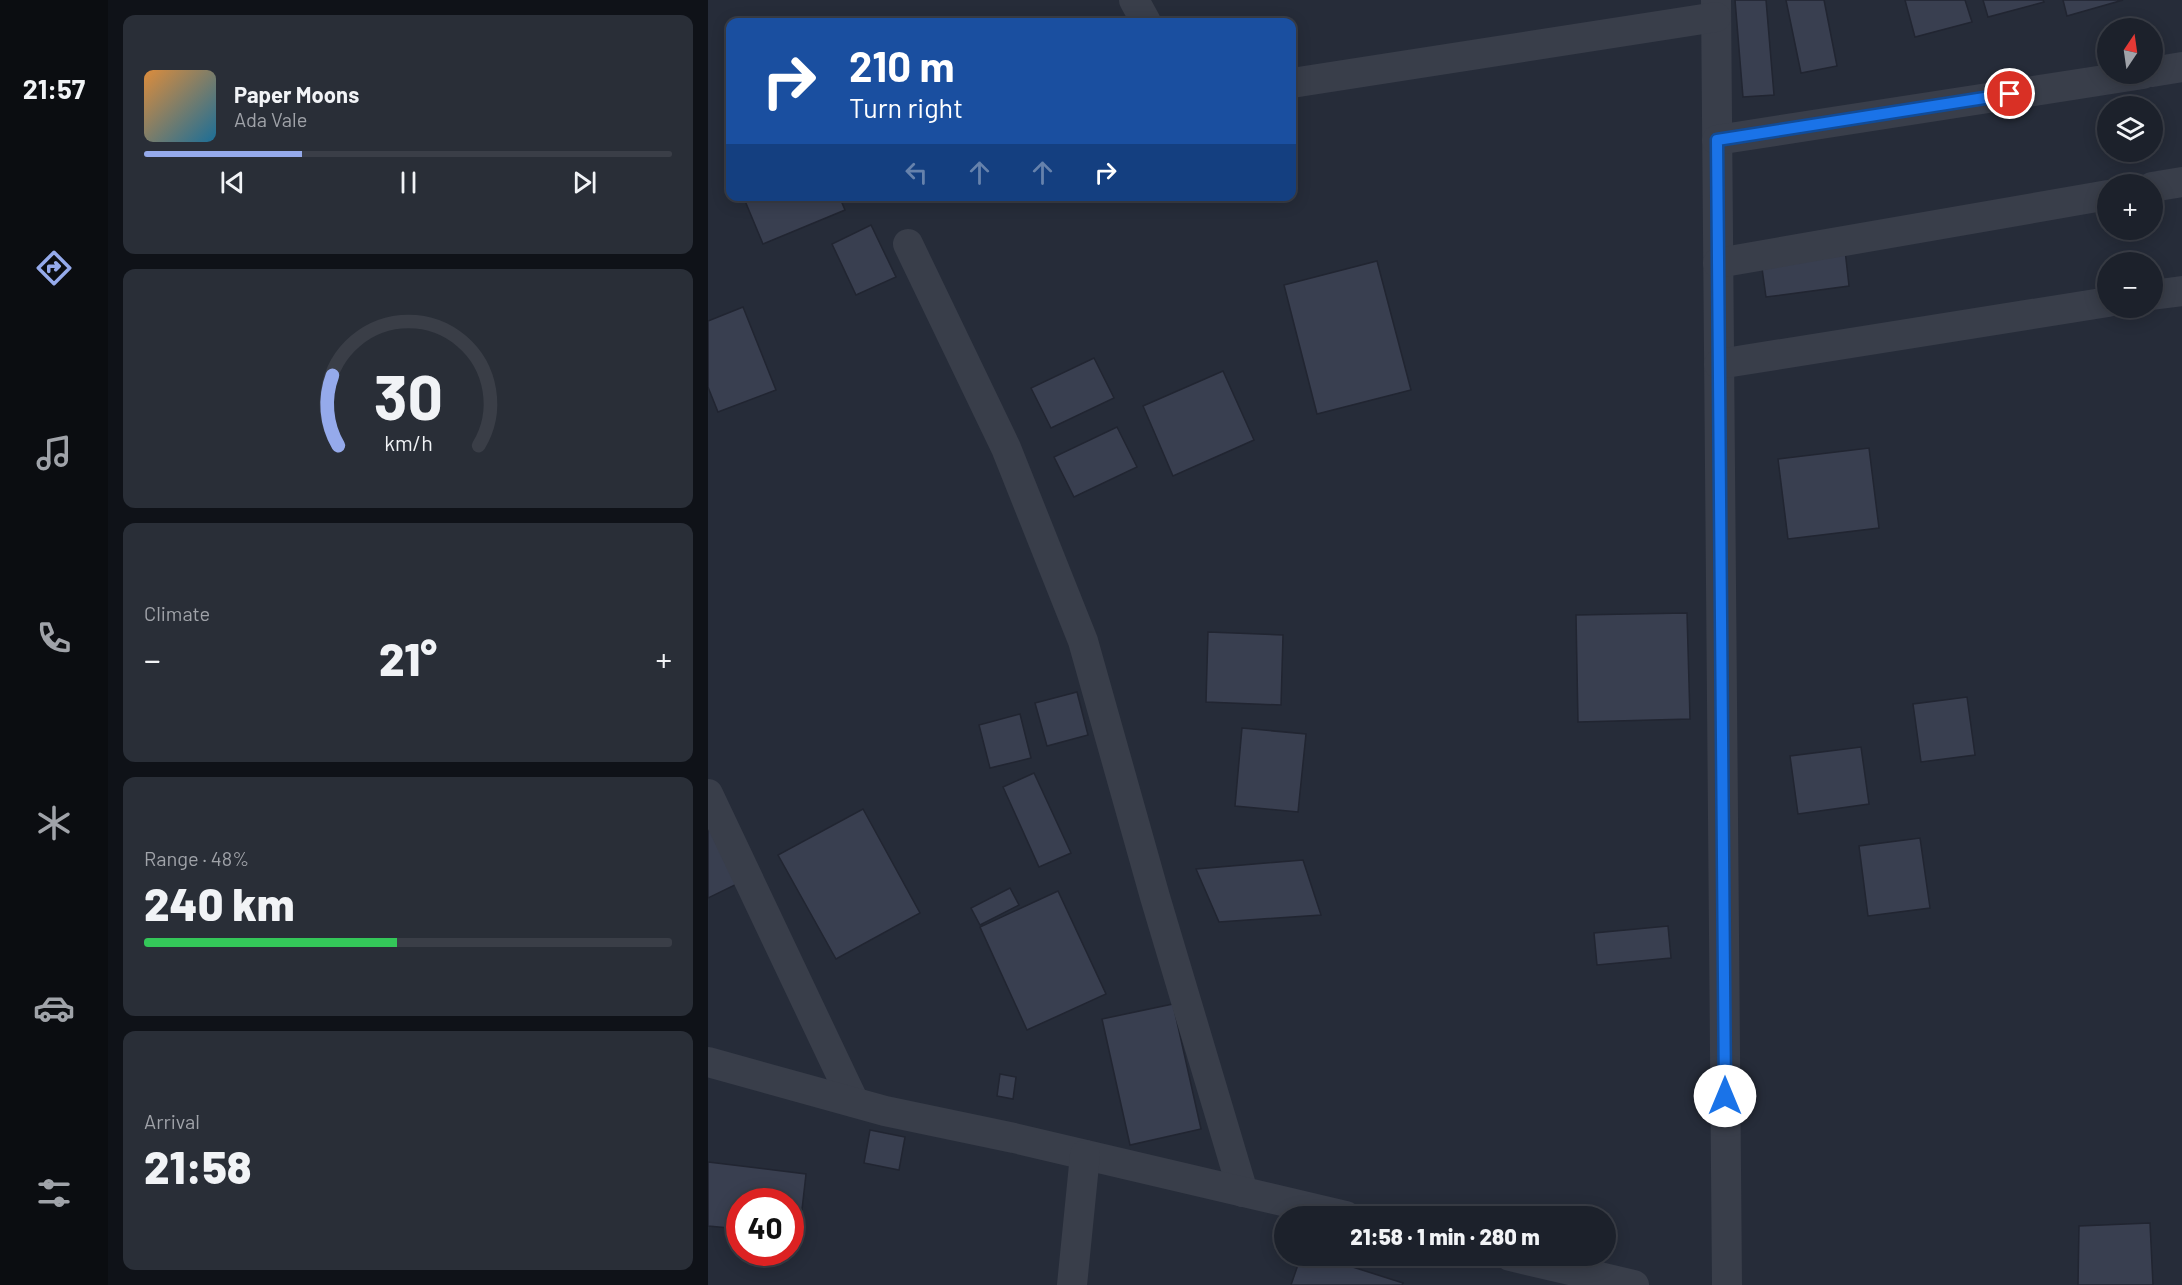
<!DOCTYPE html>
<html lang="en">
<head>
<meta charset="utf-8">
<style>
	:root { --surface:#1c212b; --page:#292e37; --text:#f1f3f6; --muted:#a0a3a9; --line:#3a3e47; --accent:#95aaeb }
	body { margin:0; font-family:Barlow,sans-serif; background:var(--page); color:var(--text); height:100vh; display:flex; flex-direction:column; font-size:22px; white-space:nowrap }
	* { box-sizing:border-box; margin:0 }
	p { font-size:20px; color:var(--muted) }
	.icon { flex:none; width:33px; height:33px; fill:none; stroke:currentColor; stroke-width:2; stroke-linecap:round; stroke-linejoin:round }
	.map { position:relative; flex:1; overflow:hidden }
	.side { display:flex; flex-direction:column; gap:15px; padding:15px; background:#0f1218; width:600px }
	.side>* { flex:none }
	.hud { position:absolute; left:18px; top:18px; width:570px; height:183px; border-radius:12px; box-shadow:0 3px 15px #0003,0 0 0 2px var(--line); background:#1a4fa0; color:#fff; overflow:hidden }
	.needle { width:39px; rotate:13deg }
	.controls { position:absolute; left:1389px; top:18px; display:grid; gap:12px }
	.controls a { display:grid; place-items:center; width:66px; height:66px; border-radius:50%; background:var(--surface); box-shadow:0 3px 15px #0003,0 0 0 2px var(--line); font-size:30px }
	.speed { position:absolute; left:18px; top:1188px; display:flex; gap:12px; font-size:30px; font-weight:700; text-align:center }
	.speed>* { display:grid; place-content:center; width:78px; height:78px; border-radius:50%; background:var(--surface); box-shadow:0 3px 15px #0003,0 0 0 2px var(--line); line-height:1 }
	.speed .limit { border:9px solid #d22; background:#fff; color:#111 }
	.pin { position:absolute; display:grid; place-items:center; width:51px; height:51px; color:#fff; margin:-26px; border:3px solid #fff; border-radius:50%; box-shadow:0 2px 6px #0007 }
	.me { position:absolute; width:66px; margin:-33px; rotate:0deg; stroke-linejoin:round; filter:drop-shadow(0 0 4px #0008) }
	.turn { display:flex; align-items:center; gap:21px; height:126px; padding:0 24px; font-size:27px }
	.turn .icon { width:78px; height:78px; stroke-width:2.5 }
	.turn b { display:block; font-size:42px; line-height:51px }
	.lanes { display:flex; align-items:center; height:57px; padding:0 24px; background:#0003; justify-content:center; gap:30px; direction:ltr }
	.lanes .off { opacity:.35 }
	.big { font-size:45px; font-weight:800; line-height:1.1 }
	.side .card { flex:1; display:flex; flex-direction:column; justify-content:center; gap:9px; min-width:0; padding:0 21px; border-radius:12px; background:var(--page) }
	.side .dial { align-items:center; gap:0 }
	.dial svg { height:156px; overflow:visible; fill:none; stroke:var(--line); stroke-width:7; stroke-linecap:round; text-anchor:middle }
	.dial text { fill:var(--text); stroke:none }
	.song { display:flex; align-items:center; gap:18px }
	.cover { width:72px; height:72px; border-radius:9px; background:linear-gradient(135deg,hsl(30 70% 55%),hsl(200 70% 35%)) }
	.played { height:6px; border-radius:3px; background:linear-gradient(90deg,var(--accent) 30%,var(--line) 30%) }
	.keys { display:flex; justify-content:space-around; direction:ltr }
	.heat { display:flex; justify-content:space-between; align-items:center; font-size:33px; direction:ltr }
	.charge { height:9px; border-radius:4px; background:linear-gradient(90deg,#34c759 48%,var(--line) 0) }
	.trip { position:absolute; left:566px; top:1206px; width:342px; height:60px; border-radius:30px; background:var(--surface); box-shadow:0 3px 15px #0003,0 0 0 2px var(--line); font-weight:800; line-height:60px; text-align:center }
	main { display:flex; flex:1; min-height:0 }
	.dock { display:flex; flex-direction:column; width:108px; justify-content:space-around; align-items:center; background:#0b0d11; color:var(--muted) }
	.dock .icon { width:42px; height:42px }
	.dock .current { color:var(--accent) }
	.dock b { font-size:27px; color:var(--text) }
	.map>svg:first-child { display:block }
	.building { fill:#393f50; stroke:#212531; stroke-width:1.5 }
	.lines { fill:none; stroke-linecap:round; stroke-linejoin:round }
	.minor { stroke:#393e4a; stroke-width:30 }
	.route-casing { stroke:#114b97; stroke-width:15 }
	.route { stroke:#1a73e8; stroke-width:10 }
</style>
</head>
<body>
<main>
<nav class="dock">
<b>21:57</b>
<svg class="icon current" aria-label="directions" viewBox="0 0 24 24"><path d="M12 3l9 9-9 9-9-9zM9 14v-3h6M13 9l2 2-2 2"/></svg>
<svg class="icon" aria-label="music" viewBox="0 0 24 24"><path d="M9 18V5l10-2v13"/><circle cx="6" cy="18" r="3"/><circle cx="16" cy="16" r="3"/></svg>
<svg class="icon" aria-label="phone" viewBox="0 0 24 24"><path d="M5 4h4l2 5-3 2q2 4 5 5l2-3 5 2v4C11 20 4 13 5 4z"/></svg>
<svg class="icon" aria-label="climate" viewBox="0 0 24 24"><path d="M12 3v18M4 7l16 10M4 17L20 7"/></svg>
<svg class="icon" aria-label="car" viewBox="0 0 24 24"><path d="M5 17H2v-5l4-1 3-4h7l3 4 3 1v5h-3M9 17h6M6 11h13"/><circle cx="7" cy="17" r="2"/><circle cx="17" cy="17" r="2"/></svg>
<svg class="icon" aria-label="filters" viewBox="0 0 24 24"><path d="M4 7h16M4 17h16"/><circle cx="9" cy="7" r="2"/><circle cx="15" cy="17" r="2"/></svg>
</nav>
<section class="side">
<div class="card">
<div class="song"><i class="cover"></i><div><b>Paper Moons</b><p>Ada Vale</p></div></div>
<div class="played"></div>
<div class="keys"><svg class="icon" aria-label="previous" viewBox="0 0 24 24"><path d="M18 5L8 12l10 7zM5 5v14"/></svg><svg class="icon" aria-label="pause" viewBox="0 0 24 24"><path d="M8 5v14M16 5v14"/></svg><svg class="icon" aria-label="next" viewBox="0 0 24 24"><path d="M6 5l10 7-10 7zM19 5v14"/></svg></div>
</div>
<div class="card dial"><svg viewBox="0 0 100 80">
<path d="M14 69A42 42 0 1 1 86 69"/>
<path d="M14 69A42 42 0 0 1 11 33" stroke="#95aaeb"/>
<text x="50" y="56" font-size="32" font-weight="700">30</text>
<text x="50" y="72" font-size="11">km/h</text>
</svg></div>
<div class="card"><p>Climate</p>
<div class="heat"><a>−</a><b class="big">21°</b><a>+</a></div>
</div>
<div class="card"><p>Range · 48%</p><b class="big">240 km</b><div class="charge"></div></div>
<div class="card"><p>Arrival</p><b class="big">21:58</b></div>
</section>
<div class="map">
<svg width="1474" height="1285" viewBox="0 0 1474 1285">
	<rect width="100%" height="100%" fill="#262c39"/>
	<!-- building -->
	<g class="building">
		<path d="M1027,0H1058L1066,95L1035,97Z"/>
		<path d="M1078,0H1116L1129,66L1093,73Z"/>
		<path d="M1197,0H1257L1264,22L1207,37Z"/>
		<path d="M1275,0H1335L1336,2L1280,17Z"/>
		<path d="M1355,0H1415L1359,16Z"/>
		<path d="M35,196H131L137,210L55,244Z"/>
		<path d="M163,225L188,277L148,295L124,244Z"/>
		<path d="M1137,250L1141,286L1058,297L1053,261Z"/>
		<path d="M669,261L703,390L609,414L576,285Z"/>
		<path d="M35,307L68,390L10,412L0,387V321Z"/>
		<path d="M386,358L406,398L343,428L323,388Z"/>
		<path d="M515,371L546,440L465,476L435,406Z"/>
		<path d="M409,427L429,467L366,497L346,457Z"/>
		<path d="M1161,448L1171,528L1080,539L1070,459Z"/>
		<path d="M979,613L982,719L870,722L868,615Z"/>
		<path d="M500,632L575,635L573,705L498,702Z"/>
		<path d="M369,692L380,735L339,746L327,703Z"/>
		<path d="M1259,697L1267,755L1213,762L1205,704Z"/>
		<path d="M312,714L323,758L282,768L271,725Z"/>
		<path d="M534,728L598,734L590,812L527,806Z"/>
		<path d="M1153,747L1161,804L1090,814L1082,756Z"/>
		<path d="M326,773L363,853L331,867L295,787Z"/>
		<path d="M155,809L212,913L128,959L70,855Z"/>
		<path d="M0,826L31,883L0,898Z"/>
		<path d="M1212,838L1222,908L1160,916L1151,846Z"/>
		<path d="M595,860L613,915L511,922L488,869Z"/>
		<path d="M302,888L311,905L272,925L263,908Z"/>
		<path d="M350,891L398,994L319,1030L272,927Z"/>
		<path d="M960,926L963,958L889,965L886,933Z"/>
		<path d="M465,1004L493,1129L422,1145L394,1019Z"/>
		<path d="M292,1074L308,1077L305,1099L289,1096Z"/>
		<path d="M162,1130L197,1137L191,1170L156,1163Z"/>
		<path d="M0,1162L98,1174L91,1236L82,1235V1202H32V1229L0,1226Z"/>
		<path d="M1442,1223L1445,1285H1370L1371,1226Z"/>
		<path d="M593,1256H610L695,1283L694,1285H583Z"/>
	</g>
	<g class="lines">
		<!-- minor -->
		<g class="minor">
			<path d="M426,0L438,22"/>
			<path d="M1008,0L1019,1285"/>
			<path d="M1444,72L1474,67"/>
			<path d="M584,83L1008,17"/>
			<path d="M1009,140L1435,74"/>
			<path d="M1444,187L1474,182"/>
			<path d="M200,244L298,448L375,641L447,897L535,1192"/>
			<path d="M1010,263L1400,195"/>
			<path d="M1444,295L1474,291"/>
			<path d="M1011,364L1400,302"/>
			<path d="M0,794L146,1102"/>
			<path d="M0,1062L177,1111L306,1138L638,1216"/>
			<path d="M802,1256L926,1285"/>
			<path d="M364,1285L377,1155"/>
		</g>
	</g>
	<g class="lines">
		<defs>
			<path id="route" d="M1017,1096L1009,140L1302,94"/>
		</defs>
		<!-- route casing -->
		<use href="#route" class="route-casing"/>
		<!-- route -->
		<use href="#route" class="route"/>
	</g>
</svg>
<div class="controls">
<a><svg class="needle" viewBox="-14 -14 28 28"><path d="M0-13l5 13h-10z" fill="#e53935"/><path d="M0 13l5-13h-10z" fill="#a0a3a9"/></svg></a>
<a><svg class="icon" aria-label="layers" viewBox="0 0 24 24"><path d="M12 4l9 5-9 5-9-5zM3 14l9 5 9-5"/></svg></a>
<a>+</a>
<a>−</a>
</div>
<div class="speed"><div class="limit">40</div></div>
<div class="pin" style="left:1302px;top:94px;background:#d93025"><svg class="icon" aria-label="arrive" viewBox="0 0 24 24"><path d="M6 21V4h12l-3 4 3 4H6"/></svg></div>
<svg class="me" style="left:1017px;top:1096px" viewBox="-20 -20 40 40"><circle r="19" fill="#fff"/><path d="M0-13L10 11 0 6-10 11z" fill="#1a73e8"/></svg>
<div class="trip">21:58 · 1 min · 280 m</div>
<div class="hud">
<div class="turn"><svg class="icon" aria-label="right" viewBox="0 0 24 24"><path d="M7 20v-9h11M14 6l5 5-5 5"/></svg><div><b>210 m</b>Turn right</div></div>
<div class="lanes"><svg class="icon off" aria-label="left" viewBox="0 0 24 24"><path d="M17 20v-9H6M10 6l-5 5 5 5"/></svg><svg class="icon off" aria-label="ahead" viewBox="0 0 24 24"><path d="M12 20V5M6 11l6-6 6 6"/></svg><svg class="icon off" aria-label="ahead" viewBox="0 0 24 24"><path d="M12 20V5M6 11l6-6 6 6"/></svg><svg class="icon" aria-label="right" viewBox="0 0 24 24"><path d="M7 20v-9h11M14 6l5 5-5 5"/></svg></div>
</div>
</div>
</main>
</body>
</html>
